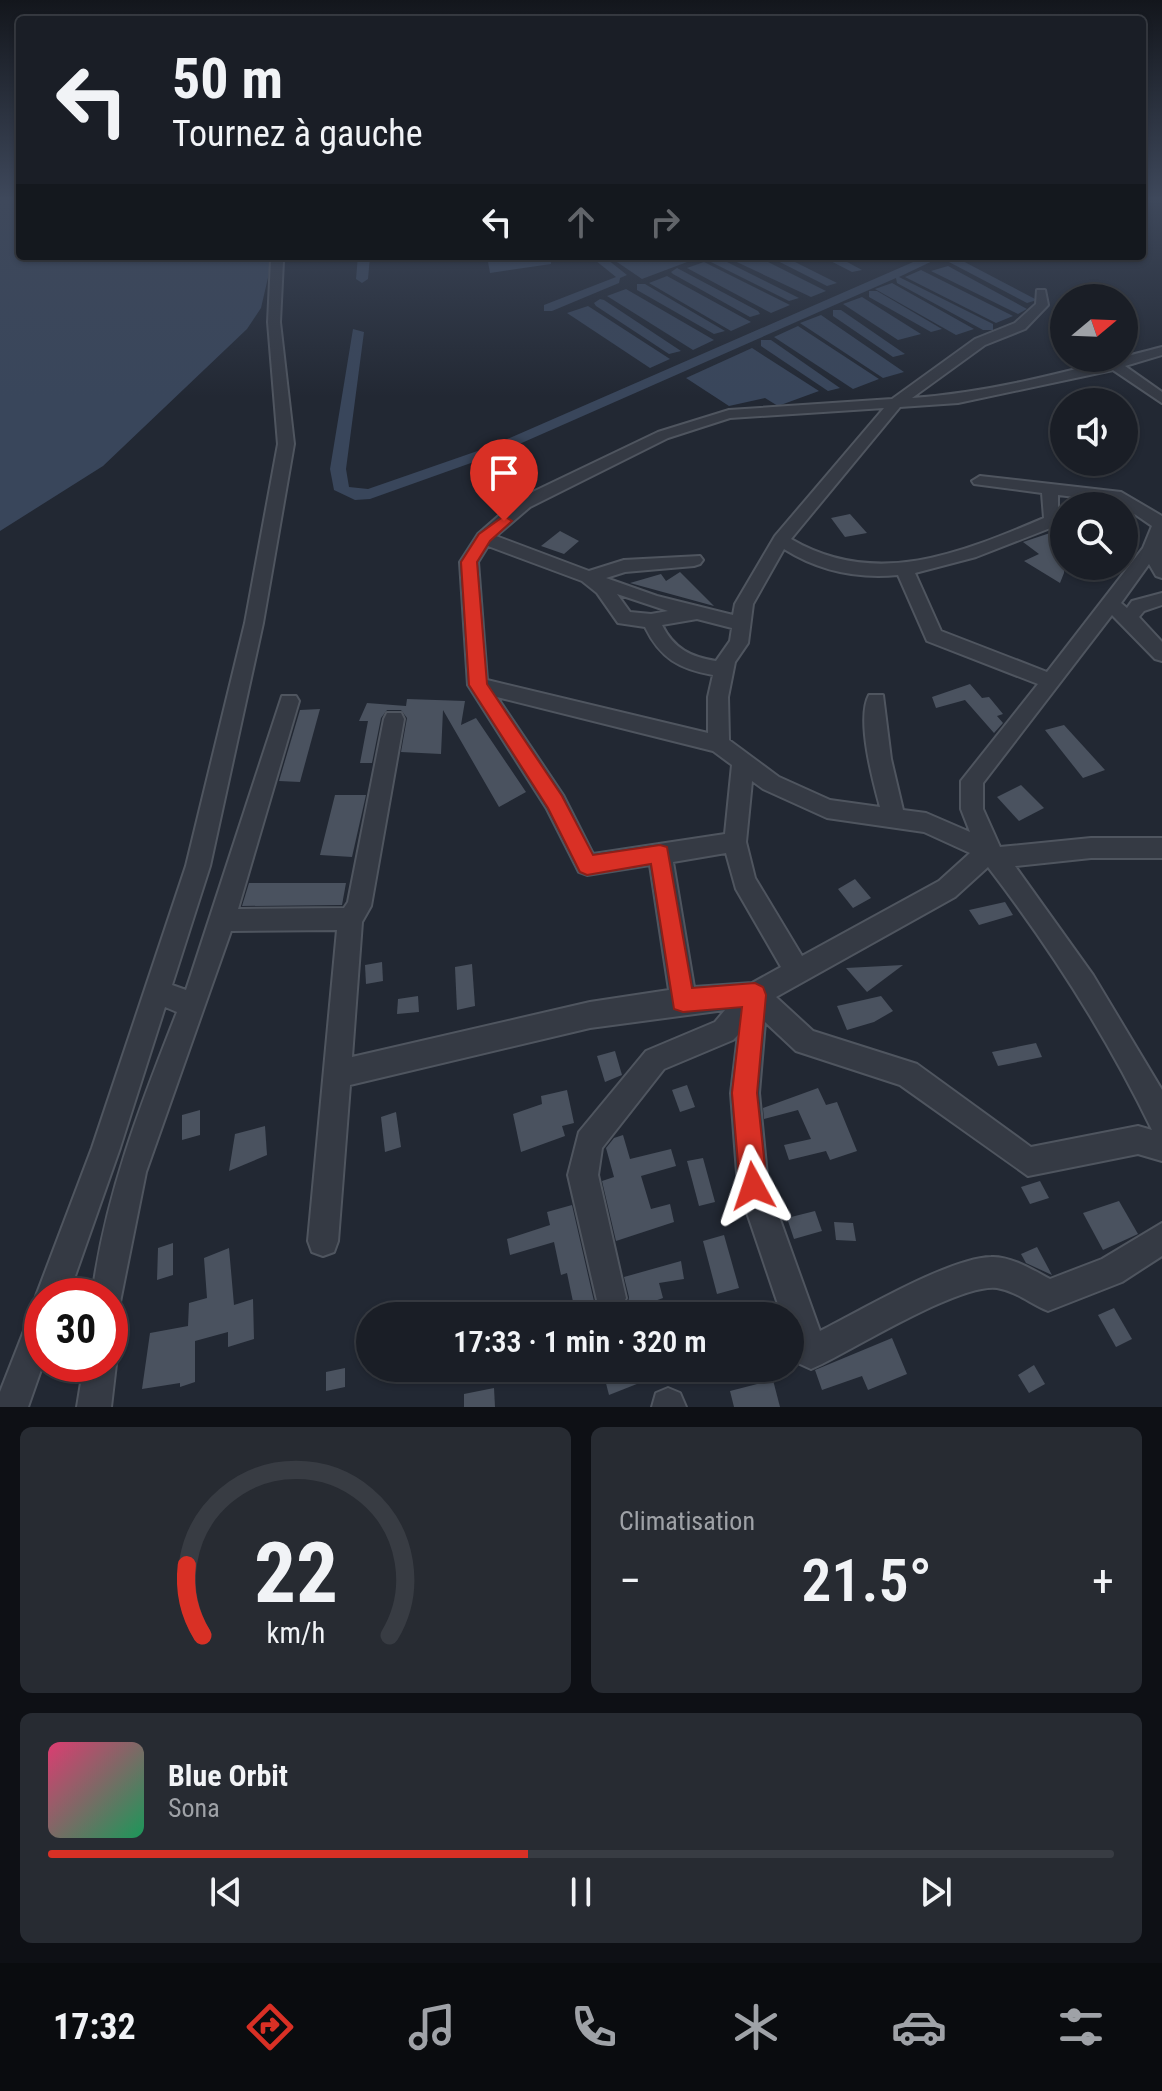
<!DOCTYPE html>
<html lang="fr">
<head>
<meta charset="utf-8">
<style>
	:root { --surface:#1a1e26; --page:#272b32; --text:#f1f3f6; --muted:#9fa2a7; --line:#383c43; --accent:#d93025 }
	body { margin:0; font-family:"Roboto Condensed",sans-serif; background:var(--page); color:var(--text); height:100vh; display:flex; flex-direction:column; font-size:30px; white-space:nowrap }
	* { box-sizing:border-box; margin:0 }
	p { font-size:26px; color:var(--muted) }
	.icon { flex:none; width:44px; height:44px; fill:none; stroke:currentColor; stroke-width:2; stroke-linecap:round; stroke-linejoin:round }
	.map { position:relative; height:1407px; overflow:hidden }
	.drawer { display:flex; flex-direction:column; gap:20px; padding:20px; background:#0e1015; flex:1 }
	.drawer>* { flex:none }
	.guide { position:absolute; left:16px; top:16px; width:1130px; height:244px; border-radius:8px; box-shadow:0 2px 6px #0004,0 0 0 2px var(--line); background:#1a1e26; color:var(--text); overflow:hidden }
	.needle { width:52px; rotate:71deg }
	.buttons { position:absolute; left:1050px; top:284px; display:grid; gap:16px }
	.buttons a { display:grid; place-items:center; width:88px; height:88px; border-radius:50%; background:var(--surface); box-shadow:0 2px 6px #0004,0 0 0 2px var(--line); font-size:40px }
	.speed { position:absolute; left:24px; top:1278px; display:flex; gap:16px; font-size:40px; font-weight:700; text-align:center }
	.speed>* { display:grid; place-content:center; width:104px; height:104px; border-radius:50%; background:var(--surface); box-shadow:0 2px 6px #0004,0 0 0 2px var(--line); line-height:1 }
	.speed .limit { border:12px solid #d22; background:#fff; color:#111 }
	.pin { position:absolute; display:grid; place-items:center; width:68px; height:68px; color:#fff; margin:-82px -34px; border-radius:50% 50% 50% 0; rotate:-45deg; box-shadow:0 0 8px #0007 }
	.pin .icon { rotate:45deg }
	.me { position:absolute; width:88px; margin:-44px; rotate:355deg; stroke-linejoin:round; filter:drop-shadow(0 0 6px #0008) }
	.turn { display:flex; align-items:center; gap:28px; height:168px; padding:0 24px; font-size:36px }
	.turn .icon { width:104px; height:104px; stroke-width:2.5 }
	.turn b { display:block; font-size:56px; line-height:68px }
	.lanes { display:flex; align-items:center; height:76px; padding:0 24px; background:#0003; justify-content:center; gap:40px; direction:ltr }
	.lanes .off { opacity:.35 }
	.big { font-size:60px; font-weight:600; line-height:1.1 }
	.drawer .card { flex:1; display:flex; flex-direction:column; justify-content:center; gap:12px; min-width:0; padding:0 28px; border-radius:12px; background:var(--page) }
	.drawer .dial { align-items:center; gap:0 }
	.dial svg { height:208px; overflow:visible; fill:none; stroke:var(--line); stroke-width:7; stroke-linecap:round; text-anchor:middle }
	.dial text { fill:var(--text); stroke:none }
	.song { display:flex; align-items:center; gap:24px }
	.cover { width:96px; height:96px; border-radius:12px; background:linear-gradient(135deg,hsl(340 70% 55%),hsl(150 70% 35%)) }
	.played { height:8px; border-radius:4px; background:linear-gradient(90deg,var(--accent) 45%,var(--line) 45%) }
	.keys { display:flex; justify-content:space-around; direction:ltr }
	.heat { display:flex; justify-content:space-between; align-items:center; font-size:44px; direction:ltr }
	.drawer .tiles { flex:1; display:grid; gap:20px; grid-template-columns:1fr 1fr }
	.card:last-child { grid-column:span 2 }
	.trip { position:absolute; left:356px; top:1302px; width:448px; height:80px; border-radius:40px; background:var(--surface); box-shadow:0 2px 6px #0004,0 0 0 2px var(--line); font-weight:600; line-height:80px; text-align:center }
	.dock { display:flex; height:128px; justify-content:space-around; align-items:center; background:#0a0c0f; color:var(--muted) }
	.dock .icon { width:56px; height:56px }
	.dock .selected { color:var(--accent) }
	.dock b { font-size:36px; color:var(--text) }
	.map>svg:first-child { display:block }
	.water { fill:#39465b }
	.lines { fill:none; stroke-linecap:round; stroke-linejoin:round }
	.canal { fill:#39465b; fill-rule:evenodd }
	.building { fill:#4a525f }
	.minor-casing { stroke:#4f555f; stroke-width:4 }
	.minor { fill:#353a44; fill-rule:evenodd }
	.route { fill:#d93025; stroke:#8d1f18; stroke-width:2 }
</style>
</head>
<body>
<div class="map">
<svg width="1162" height="1407" viewBox="0 0 1162 1407">
	<rect width="100%" height="100%" fill="#222833"/>
	<!-- water -->
	<g class="water">
		<path d="M0,200H20V256H273L261,308L247,329L103,466L0,531Z"/>
		<path d="M487,256H551V264L490,273Z"/>
		<path d="M633,256H703L642,279L617,262Z"/>
		<path d="M724,256H756L826,291L811,297Z"/>
		<path d="M704,262L790,305L771,313L687,268Z"/>
		<path d="M948,266L1027,309L1018,314L931,271Z"/>
		<path d="M921,270L1013,316L996,323L905,277Z"/>
		<path d="M667,276L751,322L731,331L649,283Z"/>
		<path d="M892,283L974,329L956,335L875,289Z"/>
		<path d="M626,289L714,340L693,350L607,296Z"/>
		<path d="M862,297L921,334L898,340L843,304Z"/>
		<path d="M588,306L670,359L650,368L567,313Z"/>
		<path d="M821,315L904,372L883,378L800,323Z"/>
		<path d="M798,326L879,379L853,389L774,337Z"/>
		<path d="M752,348L819,391L778,406L765,398L729,406L686,378Z"/>
	</g>
	<g class="lines">
		<!-- canal -->
		<g class="canal">
			<path d="M358,256H370L368,279L362,283L356,279Z"/>
			<path d="M590,256H603L627,275L620,278L619,283L552,311H544V305L616,277Z"/>
			<path d="M711,256L717,257L799,298L789,301L709,261Z"/>
			<path d="M768,256H783L837,283L827,286Z"/>
			<path d="M821,256H836L862,270L852,272Z"/>
			<path d="M927,256H943L899,277L993,324V330H983L897,283L896,278L499,453L370,499L355,500L334,490L330,469L353,329L364,332L346,469L349,487L368,489L489,447Z"/>
			<path d="M949,258H957L1037,300L1027,303L949,262Z"/>
			<path d="M677,268L758,311L760,314L750,317L673,274L671,272Z"/>
			<path d="M637,284H645L725,331L714,334L637,290Z"/>
			<path d="M869,291H877L942,329L931,332L869,297Z"/>
			<path d="M600,299L604,300L681,351L669,354L596,306L594,303Z"/>
			<path d="M833,310H841L905,354L893,357L833,316Z"/>
			<path d="M761,340H771L840,388L828,391L761,346Z"/>
		</g>
	</g>
	<!-- building -->
	<g class="building">
		<path d="M850,514L867,533L845,537L831,518Z"/>
		<path d="M560,531L579,541L564,554L541,546Z"/>
		<path d="M1050,533L1064,546V573L1060,583L1024,561L1039,554L1023,542Z"/>
		<path d="M680,572L714,606L630,583L661,574L666,581Z"/>
		<path d="M970,684L982,698L989,697L1003,714L997,716L1003,723L994,733L965,700L936,708L932,697Z"/>
		<path d="M407,699L465,701L461,725L476,718L526,792L499,807L443,710L441,754L401,752L407,718L401,710H387L381,718L372,763H360L368,721H359L367,703L406,706Z"/>
		<path d="M320,709L300,782L279,781L300,710Z"/>
		<path d="M1064,725L1105,770L1083,778L1045,730Z"/>
		<path d="M1021,785L1044,808L1019,821L997,797Z"/>
		<path d="M335,795H366L352,857L320,855Z"/>
		<path d="M855,879L871,898L853,908L838,889Z"/>
		<path d="M249,883H346L342,905L242,906Z"/>
		<path d="M1005,902L1013,915L979,925L969,910Z"/>
		<path d="M382,962L383,981L366,984L365,965Z"/>
		<path d="M472,964L475,1006L457,1010L455,967Z"/>
		<path d="M903,965L867,992L846,968Z"/>
		<path d="M418,996L419,1012L397,1014L398,999Z"/>
		<path d="M881,996L893,1011L874,1022L847,1030L837,1006Z"/>
		<path d="M1036,1043L1042,1057L998,1066L992,1052Z"/>
		<path d="M615,1051L622,1075L605,1082L597,1056Z"/>
		<path d="M687,1085L695,1107L680,1112L672,1090Z"/>
		<path d="M818,1088L826,1105L837,1102L857,1151L830,1160L826,1151L789,1160L784,1145L811,1139L798,1110L764,1119L763,1108Z"/>
		<path d="M567,1090L574,1123L562,1126L565,1136L521,1152L513,1114L542,1104L541,1096Z"/>
		<path d="M200,1110V1135L182,1140V1115Z"/>
		<path d="M396,1112L401,1147L385,1152L381,1117Z"/>
		<path d="M265,1126L267,1155L229,1171L235,1134Z"/>
		<path d="M623,1135L630,1159L671,1149L676,1166L641,1176L651,1209L670,1204L674,1222L616,1241L602,1181L614,1177L606,1148L614,1138Z"/>
		<path d="M703,1158L715,1202L699,1206L687,1161Z"/>
		<path d="M1040,1181L1049,1198L1030,1204L1021,1187Z"/>
		<path d="M1119,1201L1138,1234L1103,1250L1083,1213Z"/>
		<path d="M572,1205L596,1310L598,1316H576L567,1273L561,1275L554,1242L510,1255L507,1239L550,1225L547,1212Z"/>
		<path d="M815,1211L822,1231L794,1239L787,1218Z"/>
		<path d="M834,1222L853,1223L856,1241L836,1240Z"/>
		<path d="M724,1235L739,1288L717,1294L703,1241Z"/>
		<path d="M173,1243V1275L157,1280L158,1248Z"/>
		<path d="M1037,1247L1052,1275L1026,1263L1021,1254Z"/>
		<path d="M229,1248L234,1305L253,1299L254,1339L228,1347V1332L195,1341V1382L180,1387V1383L142,1389L150,1333L188,1326L189,1303L207,1298L204,1258Z"/>
		<path d="M681,1261L684,1279L659,1283L663,1298L627,1311L629,1297L624,1277Z"/>
		<path d="M1114,1308L1132,1339L1116,1347L1098,1315Z"/>
		<path d="M892,1338L907,1374L868,1390L862,1376L822,1390L815,1370Z"/>
		<path d="M1034,1365L1045,1384L1029,1393L1018,1375Z"/>
		<path d="M345,1368V1387L326,1391V1372Z"/>
		<path d="M602,1368H644L647,1380L609,1395Z"/>
		<path d="M773,1380L780,1407H734L730,1391Z"/>
		<path d="M494,1388L495,1407H464V1394Z"/>
	</g>
	<g class="lines">
		<defs>
			<g id="minor">
				<path d="M275,256H287L283,261L280,322L294,444L263,623L210,866L172,985L186,990L191,975L282,696H296L299,701L238,909L344,908L348,902L384,719L387,713H401L404,719L371,906L362,922L352,1057L590,1002L669,990L650,865L587,875L579,872L547,809L468,685L460,562L478,534L518,499L658,432L729,410L892,399L975,339L1015,323L1036,304L1037,290H1045L1048,305L1025,329L985,345L912,398C997,392 1080,368 1162,347V355L1125,366L1162,392V403L1113,370L958,403L900,407L791,539C876,589 961,553 1044,518L1042,493L974,484L972,481L980,476L1121,492L1162,516V578L1156,576L1149,564L1121,603L1127,608L1132,601L1162,593V605L1144,611L1139,617L1162,642V661L1155,659L1112,615L983,783V809L1000,847L1091,838H1162V858H1091L1015,866L1093,975L1162,1090V1161L1138,1154L1028,1176L900,1085L796,1051L765,1022L759,1093L768,1186L820,1331C860,1311 949,1258 991,1257C1011,1256 1033,1270 1050,1279L1102,1259L1162,1223V1256L1122,1282L1048,1311C1031,1304 1016,1291 997,1288C961,1283 859,1346 822,1364L811,1369L800,1364L790,1339V1316H782L738,1186L731,1093L738,1035L733,1040L664,1069L602,1148L598,1175L626,1298L621,1309L610,1314L599,1309L568,1175L579,1132L646,1051L715,1022L725,1010L590,1028L350,1085L338,1241L334,1252L323,1256L312,1252L308,1241L337,930L231,931L146,1172L119,1307L110,1311V1296H92C105,1196 140,1106 177,1012L165,1007L120,1148L68,1296H42L41,1307L36,1296L92,1148L186,866L245,623L278,444L268,322L271,260ZM884,408L775,536L735,604L733,615L657,596L606,578L625,572L694,566L700,564L703,560L700,556L624,560L589,571L496,536L530,507L668,438L730,418ZM1058,495L1117,502L1152,526L1143,548L1047,672L941,631L915,573L976,557L1058,525ZM488,546L582,581L597,593L618,623L645,627C660,658 679,669 713,675L708,697V733L487,680L478,562ZM784,549C819,571 857,579 898,575L927,641L1038,684L961,781V809L970,832L926,813L903,810L891,759L883,695H869C856,719 873,781 880,807L830,800L779,777L729,740L728,697L735,662L748,643L753,604ZM617,594L668,611L651,614L630,612ZM697,619L732,628L730,641L716,661C691,657 674,649 662,625ZM497,697L713,751L732,765L725,834L593,854L563,795ZM752,781L763,789L827,818L924,832L970,853L939,881L802,956L755,878L746,842ZM726,853L736,889L781,967L752,983L694,987L673,862ZM988,867C1051,949 1107,1037 1152,1130L1138,1126L1031,1147L917,1064L813,1031L776,997L955,897Z"/>
				<path d="M42,1308L43,1364L28,1407H0V1392L31,1313Z"/>
				<path d="M110,1352L116,1364L111,1407H77L84,1364H110Z"/>
				<path d="M668,1388L680,1393L686,1407H652L656,1393Z"/>
			</g>
		</defs>
		<!-- minor casing -->
		<use href="#minor" class="minor-casing"/>
		<!-- minor -->
		<use href="#minor" class="minor"/>
	</g>
	<!-- sky -->
	<linearGradient id="sky" x2="0" y2="1"><stop stop-color="#13161c"/><stop offset="0.5" stop-color="#3e485b"/><stop offset="1" stop-color="#3e485b" stop-opacity="0"/></linearGradient>
	<rect width="1162" height="397" fill="url(#sky)"/>
	<!-- route -->
	<path class="route" d="M504,516L512,521L490,541L477,562L487,684L562,796L593,855L660,845L667,847L692,988L755,983L763,987L766,995L757,1093L767,1186L763,1196L753,1200L744,1196L740,1186L732,1093L742,1007L683,1012L674,1009L651,864L587,875L580,872L548,808L469,685L461,562L479,534Z"/>
</svg>
<div class="buttons">
<a><svg class="needle" viewBox="-14 -14 28 28"><path d="M0-13l5 13h-10z" fill="#e53935"/><path d="M0 13l5-13h-10z" fill="#9fa2a7"/></svg></a>
<a><svg class="icon" aria-label="sound" viewBox="0 0 24 24"><path d="M4 9h4l5-4v14l-5-4H4zM17 9q2 3 0 6"/></svg></a>
<a><svg class="icon" aria-label="search" viewBox="0 0 24 24"><circle cx="10" cy="10" r="6"/><path d="M15 15l6 6"/></svg></a>
</div>
<div class="speed"><div class="limit">30</div></div>
<div class="pin" style="left:504px;top:521px;background:#d93025"><svg class="icon" aria-label="arrive" viewBox="0 0 24 24"><path d="M6 21V4h12l-3 4 3 4H6"/></svg></div>
<svg class="me" style="left:753px;top:1186px" viewBox="-20 -20 40 40"><path d="M0-17L14 15 0 8-14 15z" fill="#d93025" stroke="#fff" stroke-width="4"/></svg>
<div class="trip">17:33 · 1 min · 320 m</div>
<div class="guide">
<div class="turn"><svg class="icon" aria-label="left" viewBox="0 0 24 24"><path d="M17 20v-9H6M10 6l-5 5 5 5"/></svg><div><b>50 m</b>Tournez à gauche</div></div>
<div class="lanes"><svg class="icon" aria-label="left" viewBox="0 0 24 24"><path d="M17 20v-9H6M10 6l-5 5 5 5"/></svg><svg class="icon off" aria-label="ahead" viewBox="0 0 24 24"><path d="M12 20V5M6 11l6-6 6 6"/></svg><svg class="icon off" aria-label="right" viewBox="0 0 24 24"><path d="M7 20v-9h11M14 6l5 5-5 5"/></svg></div>
</div>
</div>
<section class="drawer">
<div class="tiles">
<div class="card dial"><svg viewBox="0 0 100 80">
<path d="M14 69A42 42 0 1 1 86 69"/>
<path d="M14 69A42 42 0 0 1 8 42" stroke="#d93025"/>
<text x="50" y="56" font-size="32" font-weight="700">22</text>
<text x="50" y="72" font-size="11">km/h</text>
</svg></div>
<div class="card"><p>Climatisation</p>
<div class="heat"><a>−</a><b class="big">21.5°</b><a>+</a></div>
</div>
<div class="card">
<div class="song"><i class="cover"></i><div><b>Blue Orbit</b><p>Sona</p></div></div>
<div class="played"></div>
<div class="keys"><svg class="icon" aria-label="previous" viewBox="0 0 24 24"><path d="M18 5L8 12l10 7zM5 5v14"/></svg><svg class="icon" aria-label="pause" viewBox="0 0 24 24"><path d="M8 5v14M16 5v14"/></svg><svg class="icon" aria-label="next" viewBox="0 0 24 24"><path d="M6 5l10 7-10 7zM19 5v14"/></svg></div>
</div>
</div>
</section>
<nav class="dock">
<b>17:32</b>
<svg class="icon selected" aria-label="directions" viewBox="0 0 24 24"><path d="M12 3l9 9-9 9-9-9zM9 14v-3h6M13 9l2 2-2 2"/></svg>
<svg class="icon" aria-label="music" viewBox="0 0 24 24"><path d="M9 18V5l10-2v13"/><circle cx="6" cy="18" r="3"/><circle cx="16" cy="16" r="3"/></svg>
<svg class="icon" aria-label="phone" viewBox="0 0 24 24"><path d="M5 4h4l2 5-3 2q2 4 5 5l2-3 5 2v4C11 20 4 13 5 4z"/></svg>
<svg class="icon" aria-label="climate" viewBox="0 0 24 24"><path d="M12 3v18M4 7l16 10M4 17L20 7"/></svg>
<svg class="icon" aria-label="car" viewBox="0 0 24 24"><path d="M5 17H2v-5l4-1 3-4h7l3 4 3 1v5h-3M9 17h6M6 11h13"/><circle cx="7" cy="17" r="2"/><circle cx="17" cy="17" r="2"/></svg>
<svg class="icon" aria-label="filters" viewBox="0 0 24 24"><path d="M4 7h16M4 17h16"/><circle cx="9" cy="7" r="2"/><circle cx="15" cy="17" r="2"/></svg>
</nav>
</body>
</html>
